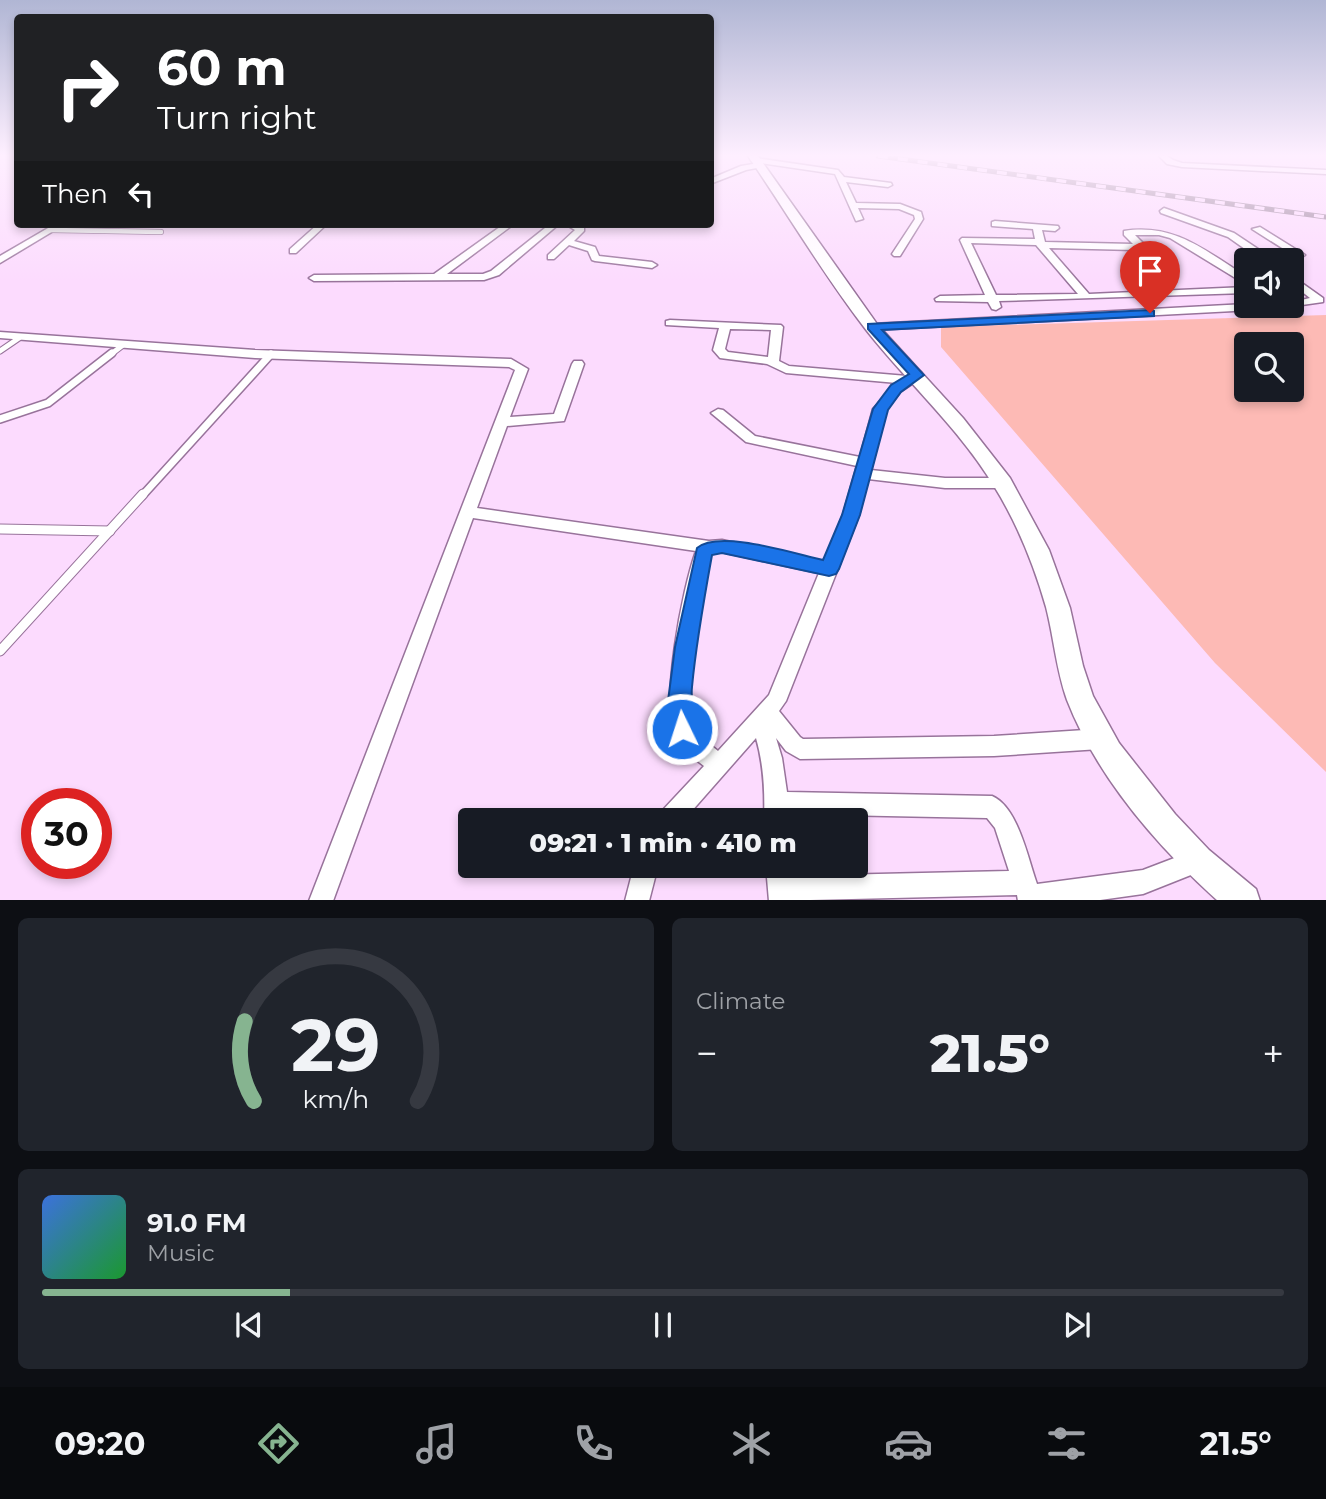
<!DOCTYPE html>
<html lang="en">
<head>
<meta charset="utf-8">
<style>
	:root { --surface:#171b24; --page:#20242c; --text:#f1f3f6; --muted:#9ea1a6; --line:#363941; --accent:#86b490 }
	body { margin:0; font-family:Montserrat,sans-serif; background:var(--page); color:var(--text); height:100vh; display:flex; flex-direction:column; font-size:26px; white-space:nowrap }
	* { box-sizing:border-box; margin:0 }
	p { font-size:23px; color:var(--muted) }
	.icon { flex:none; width:38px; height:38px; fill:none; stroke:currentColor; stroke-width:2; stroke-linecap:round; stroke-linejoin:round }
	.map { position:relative; height:900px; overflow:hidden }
	.panel { display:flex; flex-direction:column; gap:18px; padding:18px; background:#0d0f14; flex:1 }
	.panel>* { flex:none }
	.hud { position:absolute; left:14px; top:14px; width:700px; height:214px; border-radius:7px; box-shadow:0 4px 10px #0003; background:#202124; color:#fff; overflow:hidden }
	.controls { position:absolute; left:1234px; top:248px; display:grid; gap:14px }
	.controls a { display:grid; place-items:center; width:70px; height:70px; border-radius:7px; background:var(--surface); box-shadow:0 4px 10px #0003; font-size:35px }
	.speed { position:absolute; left:21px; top:788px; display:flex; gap:14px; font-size:35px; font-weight:700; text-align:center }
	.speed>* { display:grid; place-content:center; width:91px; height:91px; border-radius:50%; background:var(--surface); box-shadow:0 4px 10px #0003; line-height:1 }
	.speed .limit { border:10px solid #d22; background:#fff; color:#111 }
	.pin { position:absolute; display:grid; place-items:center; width:60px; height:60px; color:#fff; margin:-72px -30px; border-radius:50% 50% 50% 0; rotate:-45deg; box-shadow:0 0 7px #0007 }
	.pin .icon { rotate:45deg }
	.me { position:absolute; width:77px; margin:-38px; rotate:356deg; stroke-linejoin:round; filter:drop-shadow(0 0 5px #0008) }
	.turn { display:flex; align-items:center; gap:24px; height:147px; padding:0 28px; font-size:32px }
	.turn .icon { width:91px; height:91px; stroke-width:2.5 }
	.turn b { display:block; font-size:49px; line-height:60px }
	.then { display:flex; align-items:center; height:66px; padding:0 28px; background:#0003; gap:14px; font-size:26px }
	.big { font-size:52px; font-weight:800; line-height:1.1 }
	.panel .tile { flex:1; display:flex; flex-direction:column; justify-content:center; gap:10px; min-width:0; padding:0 24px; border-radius:10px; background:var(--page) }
	.panel .dial { align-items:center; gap:0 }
	.dial svg { height:182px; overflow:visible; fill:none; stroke:var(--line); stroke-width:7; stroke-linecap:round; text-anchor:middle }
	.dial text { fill:var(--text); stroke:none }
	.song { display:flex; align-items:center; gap:21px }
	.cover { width:84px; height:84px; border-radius:10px; background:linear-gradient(135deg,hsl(220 70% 55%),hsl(130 70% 35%)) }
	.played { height:7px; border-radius:4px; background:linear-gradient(90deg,var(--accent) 20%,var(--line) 20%) }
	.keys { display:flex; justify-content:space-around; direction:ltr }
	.heat { display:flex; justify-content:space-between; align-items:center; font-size:38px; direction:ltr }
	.panel .tiles { flex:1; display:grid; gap:18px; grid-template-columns:1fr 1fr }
	.tile:last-child { grid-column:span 2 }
	.trip { position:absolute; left:458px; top:808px; width:410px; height:70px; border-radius:7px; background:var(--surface); box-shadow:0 4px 10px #0003; font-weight:800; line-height:70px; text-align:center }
	.menu { display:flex; height:112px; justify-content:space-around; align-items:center; background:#090b0e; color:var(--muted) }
	.menu .icon { width:49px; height:49px }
	.menu .on { color:var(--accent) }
	.menu b { font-size:32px; color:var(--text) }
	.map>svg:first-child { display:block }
	.water { fill:#fdbab5; fill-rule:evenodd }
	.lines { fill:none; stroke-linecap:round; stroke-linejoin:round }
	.lane-far3-casing { stroke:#98739b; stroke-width:6 }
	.lane-far2-casing { stroke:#98739b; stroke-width:7 }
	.lane-far1-casing { stroke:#98739b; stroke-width:10 }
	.lane-casing { stroke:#98739b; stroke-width:11 }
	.street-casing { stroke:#98739b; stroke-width:3 }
	.secondary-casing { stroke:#98739b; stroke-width:3 }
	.lane-far3 { stroke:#fff; stroke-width:4.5 }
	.lane-far2 { stroke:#fff; stroke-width:5 }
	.lane-far1 { stroke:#fff; stroke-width:7 }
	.lane { stroke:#fff; stroke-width:9 }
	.street { fill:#fff; fill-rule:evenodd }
	.secondary { fill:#fff; fill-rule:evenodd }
	.rail-casing { stroke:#99819a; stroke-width:5 }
	.rail { stroke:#fcdbfe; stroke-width:3.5; stroke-dasharray:10; stroke-linecap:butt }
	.route { fill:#1a73e8; stroke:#114b97; stroke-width:2 }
</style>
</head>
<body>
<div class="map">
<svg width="1326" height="901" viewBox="0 0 1326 901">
	<rect width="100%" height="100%" fill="#fcdbfe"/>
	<!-- water -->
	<path class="water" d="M1326,315V772L1215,663L941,347V327ZM1246,345H1292V390H1246Z"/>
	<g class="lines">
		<defs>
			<path id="lane-far3" d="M51,230L161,232"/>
			<g id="lane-far2">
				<path d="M0,351L19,338"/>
				<path d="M110,355L123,345"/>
			</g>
			<g id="lane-far1">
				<path d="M0,419L48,403L112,353"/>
				<path d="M142,496L271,354"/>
			</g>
			<g id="lane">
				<path d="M0,529L110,531"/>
				<path d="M0,651L143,494"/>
			</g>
			<g id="street">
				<path d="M1159,156H1167L1173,160L1182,163L1326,170V174L1182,167L1167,164Z"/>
				<path d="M756,158L838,170L844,177L891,183L892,185L888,187L846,182L856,203L900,204L921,212L923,219L900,256H894L892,254L915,219L914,215L899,209L858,208L863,219L856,221L835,174L753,162V158Z"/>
				<path d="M759,163H762V167L746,170L710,184V179L741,166Z"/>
				<path d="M1164,208L1234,233L1267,255L1290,253L1252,229L1260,227L1305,255L1300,258L1262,261L1228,237L1161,213L1160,211Z"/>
				<path d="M995,221L1058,226L1059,228L1055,231L1042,230L1045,242L1133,244L1124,235V231C1175,223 1205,251 1246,276V283L1242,282L1170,238L1159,235H1135L1144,244L1135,250L1049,248L1089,294L1246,287V293L999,301L1001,307L996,310L992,309L988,302L936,301L935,299L940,296L985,295L960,240L962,238L1035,239L1033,229L992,226V222ZM971,243L1036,245L1078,294L996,295Z"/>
				<path d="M55,224H65L0,263V256Z"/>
				<path d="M318,224H327L296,253H290V249Z"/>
				<path d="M504,224H514L447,274H483L491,271L550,224H559L499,275L484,280L314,281L309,278L314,275L434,274Z"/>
				<path d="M565,224H577L584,227V231L574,241L595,247L599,256L652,262L657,265L652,268L595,261L592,260L588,251L569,245L554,259H548V255L575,230Z"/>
				<path d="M1292,276L1323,298V302L1288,307L1292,306V302L1310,298L1292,284Z"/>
				<path d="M1246,304V306H1277L1272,309L872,330L866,327L872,324Z"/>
				<path d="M670,320L781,325L783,327L779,361L789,366L907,376L913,372H921L923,375L921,378L900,392L886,410L871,470L945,478H1003L1010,483L1003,488H945L868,479L859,515L786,701L779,711L800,737L803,739L994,736L1100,729L1107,732L1110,739L1107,746L1100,749L994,756L800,759L786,751L776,738L782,758L787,792L992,796C1018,807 1028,859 1037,884L1143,870L1198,849L1206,853L1210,861L1206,869L1143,894L1093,901H1018L1017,895L769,901L766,866H790L791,876L1009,871L995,828L987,818L786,814V821H764C765,792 764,766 756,738L683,821H657L660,813L704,766C694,758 682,751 676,739C660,704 682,590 696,551L473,518L333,901H309L515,370L509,367L255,358L0,338V332L255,350L511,359L528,369L510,417L554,414L572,364L574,361H582L584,364L564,421L507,426L477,508L709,541L722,540L824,562L843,515L857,466L746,442L711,413L718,409L723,410L755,436L860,457L873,409L897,383L786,373L767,364L720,358L713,350L719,328L666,325V321ZM730,329L771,330L768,357L728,352L725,349ZM722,552L819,573L769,695L718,751L693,731C679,687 701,601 711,555L713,553Z"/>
				<path d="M634,866H658L649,901H625Z"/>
			</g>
			<path id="secondary" d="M748,156H758L877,324L963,418L1010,478L1049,550L1070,608L1083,666L1093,696L1119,743L1175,814L1209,850L1256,889L1260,901H1218C1157,846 1097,777 1067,700C1056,669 1054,638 1046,607C1034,565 1017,523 994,486C959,428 908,383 867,331C825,277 787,213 748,156Z"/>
		</defs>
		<!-- lane-far3 casing -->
		<use href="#lane-far3" class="lane-far3-casing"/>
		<!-- lane-far2 casing -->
		<use href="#lane-far2" class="lane-far2-casing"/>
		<!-- lane-far1 casing -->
		<use href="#lane-far1" class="lane-far1-casing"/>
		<!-- lane casing -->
		<use href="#lane" class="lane-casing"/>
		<!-- street casing -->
		<use href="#street" class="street-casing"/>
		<!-- secondary casing -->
		<use href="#secondary" class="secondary-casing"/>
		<!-- lane-far3 -->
		<use href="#lane-far3" class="lane-far3"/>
		<!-- lane-far2 -->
		<use href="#lane-far2" class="lane-far2"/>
		<!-- lane-far1 -->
		<use href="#lane-far1" class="lane-far1"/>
		<!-- lane -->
		<use href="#lane" class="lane"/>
		<!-- street -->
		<use href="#street" class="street"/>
		<!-- secondary -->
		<use href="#secondary" class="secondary"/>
		<defs>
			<path id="rail" d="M878,156L1326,217"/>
		</defs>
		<!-- rail casing -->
		<use href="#rail" class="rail-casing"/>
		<!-- rail -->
		<use href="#rail" class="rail"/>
	</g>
	<!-- sky -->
	<linearGradient id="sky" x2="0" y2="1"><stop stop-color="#b0b6d4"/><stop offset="0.55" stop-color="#feefff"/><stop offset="1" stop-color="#feefff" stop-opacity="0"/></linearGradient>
	<rect width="1326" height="282" fill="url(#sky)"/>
	<!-- route -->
	<path class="route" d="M1150,310L1154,311V316L882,330L924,375L901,392L888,410L860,515L839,569L836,574L829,576L722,553L712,555C704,599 696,643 692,687C690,703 697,722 690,736L682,739L674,736L668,701L675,647L697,548C719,529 795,554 823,560L842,515L873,409L891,385L909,374L868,329V324Z"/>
</svg>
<div class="controls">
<a><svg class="icon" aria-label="sound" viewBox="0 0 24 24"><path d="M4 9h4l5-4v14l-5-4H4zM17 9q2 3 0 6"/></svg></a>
<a><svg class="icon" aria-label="search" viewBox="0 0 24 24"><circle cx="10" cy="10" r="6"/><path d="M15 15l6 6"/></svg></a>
</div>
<div class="speed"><div class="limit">30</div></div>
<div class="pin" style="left:1150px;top:313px;background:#d93025"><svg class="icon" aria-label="arrive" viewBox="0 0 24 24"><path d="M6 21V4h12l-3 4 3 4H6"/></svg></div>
<svg class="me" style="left:682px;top:729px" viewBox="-20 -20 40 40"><circle r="17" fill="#1a73e8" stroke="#fff" stroke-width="3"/><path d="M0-11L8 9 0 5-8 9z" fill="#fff"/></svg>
<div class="trip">09:21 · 1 min · 410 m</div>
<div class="hud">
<div class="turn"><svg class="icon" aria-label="right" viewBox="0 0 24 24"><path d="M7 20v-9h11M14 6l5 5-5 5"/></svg><div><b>60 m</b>Turn right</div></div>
<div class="then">Then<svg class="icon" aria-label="left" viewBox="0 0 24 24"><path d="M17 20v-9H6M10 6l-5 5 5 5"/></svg></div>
</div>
</div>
<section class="panel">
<div class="tiles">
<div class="tile dial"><svg viewBox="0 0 100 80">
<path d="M14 69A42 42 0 1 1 86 69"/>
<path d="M14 69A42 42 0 0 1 10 34" stroke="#86b490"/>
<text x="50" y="56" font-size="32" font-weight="700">29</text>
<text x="50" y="72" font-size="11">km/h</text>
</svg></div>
<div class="tile"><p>Climate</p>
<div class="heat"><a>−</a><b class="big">21.5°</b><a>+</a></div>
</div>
<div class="tile">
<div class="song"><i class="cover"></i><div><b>91.0 FM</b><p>Music</p></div></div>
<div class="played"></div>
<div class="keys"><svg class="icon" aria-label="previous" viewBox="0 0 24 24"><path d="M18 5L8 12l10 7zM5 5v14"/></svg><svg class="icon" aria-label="pause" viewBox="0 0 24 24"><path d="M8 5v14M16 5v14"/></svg><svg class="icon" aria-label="next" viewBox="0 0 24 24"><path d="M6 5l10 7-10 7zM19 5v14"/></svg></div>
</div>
</div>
</section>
<nav class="menu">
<b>09:20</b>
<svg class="icon on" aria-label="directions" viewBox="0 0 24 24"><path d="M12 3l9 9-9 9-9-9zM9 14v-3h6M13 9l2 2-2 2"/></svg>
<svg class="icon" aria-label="music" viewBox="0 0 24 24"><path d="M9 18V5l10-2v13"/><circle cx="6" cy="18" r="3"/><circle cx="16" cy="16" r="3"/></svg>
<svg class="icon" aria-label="phone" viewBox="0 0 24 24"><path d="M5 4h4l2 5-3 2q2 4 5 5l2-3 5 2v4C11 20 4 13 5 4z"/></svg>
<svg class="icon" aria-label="climate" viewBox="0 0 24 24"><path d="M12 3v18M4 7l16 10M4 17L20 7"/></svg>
<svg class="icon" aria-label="car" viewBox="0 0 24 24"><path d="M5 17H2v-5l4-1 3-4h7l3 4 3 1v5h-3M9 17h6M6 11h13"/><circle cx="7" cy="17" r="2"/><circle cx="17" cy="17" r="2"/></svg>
<svg class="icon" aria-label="filters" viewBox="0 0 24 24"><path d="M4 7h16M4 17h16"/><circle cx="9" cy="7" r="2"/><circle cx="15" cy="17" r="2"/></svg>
<b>21.5°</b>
</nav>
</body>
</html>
